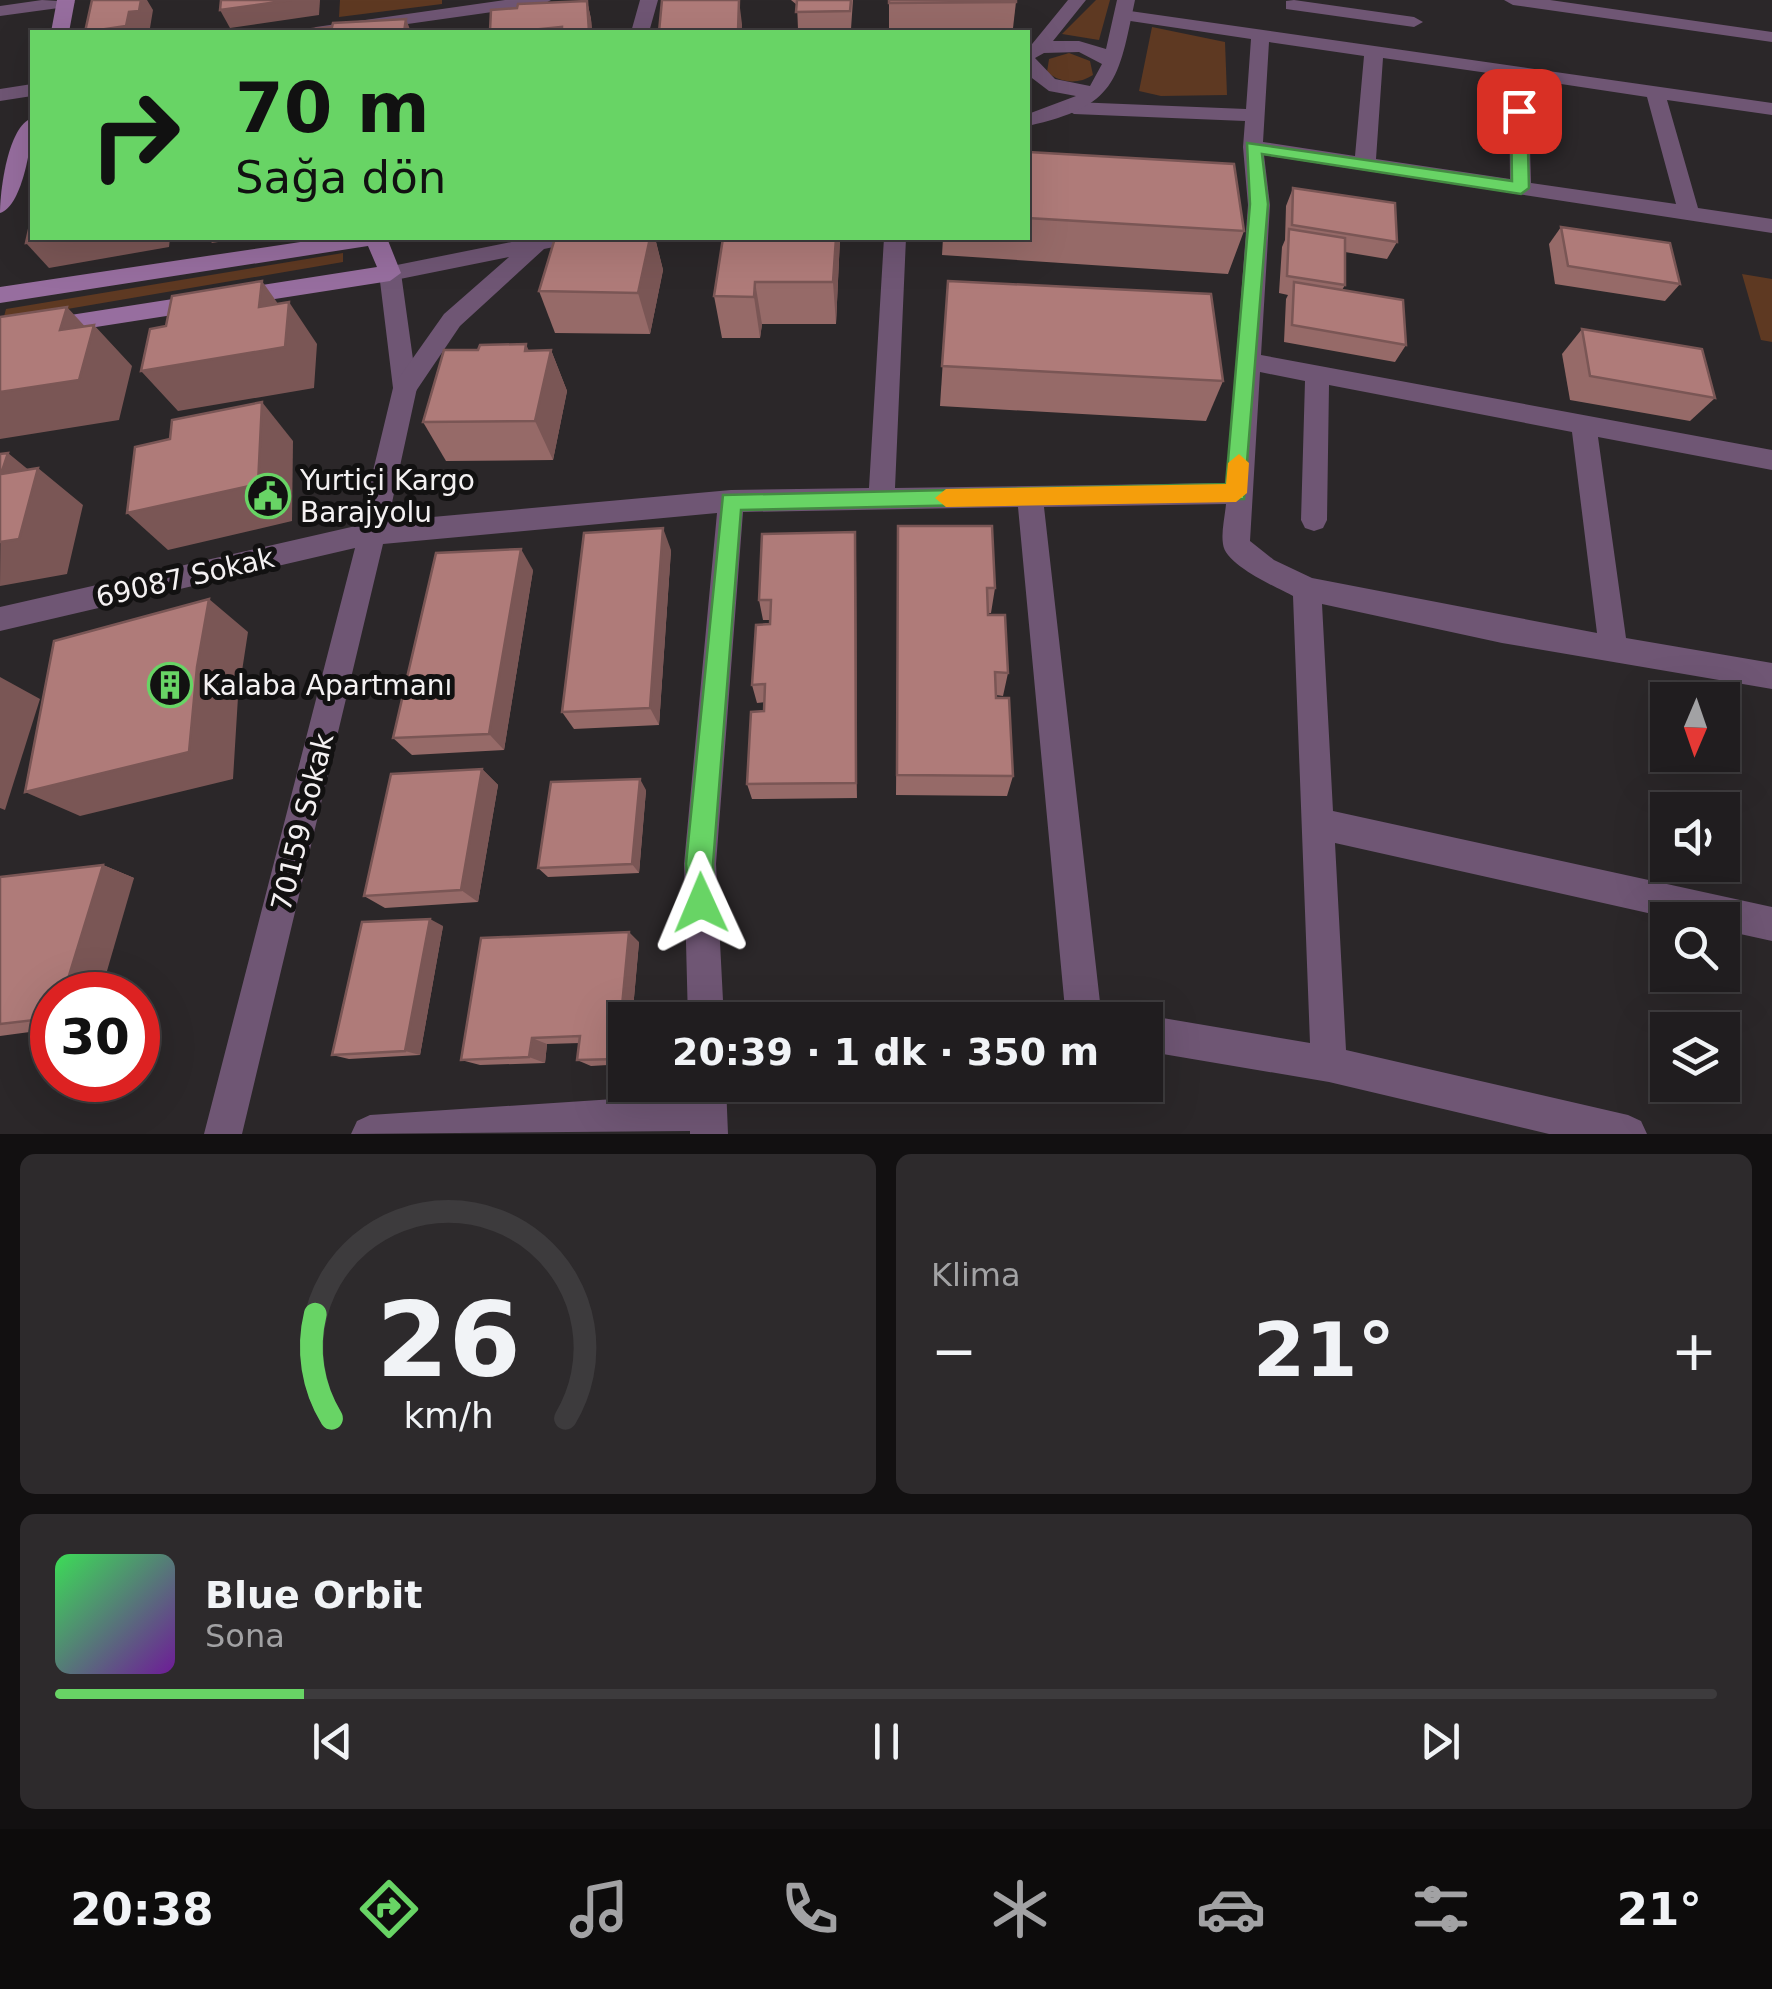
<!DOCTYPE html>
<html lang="tr">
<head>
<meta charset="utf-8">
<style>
	:root { --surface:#201d1f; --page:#2d2a2c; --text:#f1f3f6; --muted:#a2a2a4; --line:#3d3b3d; --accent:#68d465 }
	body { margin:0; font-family:"DejaVu Sans",sans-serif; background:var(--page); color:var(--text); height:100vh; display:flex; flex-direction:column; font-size:38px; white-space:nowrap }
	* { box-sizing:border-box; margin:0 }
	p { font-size:32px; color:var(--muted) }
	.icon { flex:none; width:55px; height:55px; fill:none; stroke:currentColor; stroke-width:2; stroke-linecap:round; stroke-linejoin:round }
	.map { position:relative; height:1134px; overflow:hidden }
	.drawer { display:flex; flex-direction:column; gap:20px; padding:20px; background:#121011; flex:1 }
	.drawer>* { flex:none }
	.banner { position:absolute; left:30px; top:30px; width:1000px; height:210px; border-radius:0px; box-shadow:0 10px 40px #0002,0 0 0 2px var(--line); background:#68d465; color:#111; overflow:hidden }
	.needle { width:65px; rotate:182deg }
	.controls { position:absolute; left:1650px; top:682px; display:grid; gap:20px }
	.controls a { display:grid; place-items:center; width:90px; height:90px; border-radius:0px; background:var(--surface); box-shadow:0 10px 40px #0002,0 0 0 2px var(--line); font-size:50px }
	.speed { position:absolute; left:30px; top:972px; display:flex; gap:20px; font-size:50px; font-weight:700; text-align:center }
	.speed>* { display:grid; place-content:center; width:130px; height:130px; border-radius:50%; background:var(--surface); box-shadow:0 10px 40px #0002,0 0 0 2px var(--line); line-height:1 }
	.speed .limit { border:15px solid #d22; background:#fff; color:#111 }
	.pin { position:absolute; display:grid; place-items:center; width:85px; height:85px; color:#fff; margin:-42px; border-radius:20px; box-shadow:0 5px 15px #0006 }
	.me { position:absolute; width:110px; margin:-55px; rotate:359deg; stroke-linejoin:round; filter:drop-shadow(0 0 8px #0008) }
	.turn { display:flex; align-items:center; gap:35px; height:210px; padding:0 40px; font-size:45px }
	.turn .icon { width:130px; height:130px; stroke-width:2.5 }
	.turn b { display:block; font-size:70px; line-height:85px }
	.big { font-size:75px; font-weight:800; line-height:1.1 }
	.drawer .widget { flex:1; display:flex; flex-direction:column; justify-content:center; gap:15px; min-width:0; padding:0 35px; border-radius:15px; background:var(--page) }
	.drawer .dial { align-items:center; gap:0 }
	.dial svg { height:260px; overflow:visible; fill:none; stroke:var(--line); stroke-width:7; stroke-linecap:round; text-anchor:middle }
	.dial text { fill:var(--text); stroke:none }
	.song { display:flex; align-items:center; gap:30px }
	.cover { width:120px; height:120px; border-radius:15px; background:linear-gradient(135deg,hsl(130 70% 55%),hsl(280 70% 35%)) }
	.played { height:10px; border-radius:5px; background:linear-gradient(90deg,var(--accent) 15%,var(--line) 15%) }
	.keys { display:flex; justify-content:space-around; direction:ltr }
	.heat { display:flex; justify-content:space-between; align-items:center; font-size:55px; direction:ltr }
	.drawer .tiles { flex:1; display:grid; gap:20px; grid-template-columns:1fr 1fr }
	.widget:last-child { grid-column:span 2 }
	.trip { position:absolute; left:608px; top:1002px; width:555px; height:100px; border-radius:0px; background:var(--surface); box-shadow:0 10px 40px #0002,0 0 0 2px var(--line); font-weight:800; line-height:100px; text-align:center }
	.tabs { display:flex; height:160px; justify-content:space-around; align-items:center; background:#0d0c0c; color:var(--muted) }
	.tabs .icon { width:70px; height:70px }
	.tabs .current { color:var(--accent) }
	.tabs b { font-size:45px; color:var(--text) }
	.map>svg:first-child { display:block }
	.green { fill:#5e3922 }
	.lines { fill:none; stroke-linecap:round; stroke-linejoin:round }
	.minor { fill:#6f5674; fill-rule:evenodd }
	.tertiary { fill:#6f5674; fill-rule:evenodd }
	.secondary { fill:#976e9f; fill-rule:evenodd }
	.wall { fill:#966a68 }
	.shaded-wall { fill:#7a5655 }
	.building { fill:#af7b79; stroke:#7a5655; stroke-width:2.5 }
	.route { fill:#68d465; stroke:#448a42; stroke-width:2.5 }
	.slow { fill:#f59e0b }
	.labels { text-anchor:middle; stroke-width:10; stroke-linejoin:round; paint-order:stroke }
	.poi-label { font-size:28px; fill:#f4f1f2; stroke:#121111; text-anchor:start }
	.street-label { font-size:28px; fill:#f4f1f2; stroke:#121111 }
</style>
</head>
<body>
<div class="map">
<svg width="1772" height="1134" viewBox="0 0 1772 1134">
	<rect width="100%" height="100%" fill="#2b2729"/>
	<!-- green -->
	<g class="green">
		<path d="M340,0H442V4L339,17Z"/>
		<path d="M1096,0H1110L1099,40L1062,34Z"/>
		<path d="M1152,27L1225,42L1227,95L1161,96L1139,91Z"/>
		<path d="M1069,53L1090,61L1093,75C1078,85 1060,83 1047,72L1049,59Z"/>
		<path d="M343,253V262L3,320L6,309Z"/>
		<path d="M1742,274L1772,279V342L1761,340Z"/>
	</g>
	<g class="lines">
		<!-- minor -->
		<g class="minor">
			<path d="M42,0L75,2L66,7L0,16V6Z"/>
			<path d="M505,0H551L542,5L351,32H307L316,27Z"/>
			<path d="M640,0H658L649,32H631Z"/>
			<path d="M1294,0L1414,17L1423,22L1414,27L1286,9V1Z"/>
			<path d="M1504,0H1550L1772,32V42L1513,5Z"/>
			<path d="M1123,10L1772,103V115L1667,100L1698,208L1772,219V233L1264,155L1270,205L1261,355L1772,450V470L1598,437L1626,638L1772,663V689L1502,643L1322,604L1333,811L1772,907V941L1722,930V920H1679L1335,843L1346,1050L1628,1115L1641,1121L1647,1134H1549L1329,1082L1145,1051V1020H1133L1145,1015L1310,1043L1293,596C1276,587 1225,565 1223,544C1221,532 1225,516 1226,504L1044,507L1102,1020H1066L1018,507L743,512L716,864L724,1020H688L684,864L717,513L383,544L242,1134H204L355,548L0,631V607L360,525L393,388L379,273L390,265L401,273L417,388L388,521L731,490L869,488L884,238H906L895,488L1227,483L1248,205L1243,147L1245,121L1074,114L1064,108L1074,102L1246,109L1251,39L1117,19L1114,15ZM1269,42L1364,56L1355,156L1263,142ZM1383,58L1509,76L1510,179L1376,159ZM1528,79L1647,97L1676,204L1531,183ZM1260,372L1305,381L1301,520L1305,528L1314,531L1323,528L1327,520L1329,385L1572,432L1597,633L1312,578L1274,560L1250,541Z"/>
			<path d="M32,84V96L0,101V89Z"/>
			<path d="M690,1085H726L728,1134H690V1131L351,1134L357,1121L370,1115L690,1094Z"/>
		</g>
		<!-- tertiary -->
		<g class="tertiary">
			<path d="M1068,0H1086L1053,41H1079L1106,49L1117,0H1135C1118,81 1117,106 1028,126V114L1076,96L1049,91L1028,75V49ZM1079,52L1102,64L1090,86L1055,79L1035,58L1044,53Z"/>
			<path d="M531,238H576L573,243L544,249L460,326L414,394H396L393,388L396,382L444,314L509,257L390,281L379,273L382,268Z"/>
		</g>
		<!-- secondary -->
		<g class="secondary">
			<path d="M57,0H75L69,32H51Z"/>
			<path d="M32,118C33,139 23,206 0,213C0,190 8,126 32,118Z"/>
			<path d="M327,238H387L401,273L390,281L0,342V326L377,267L368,246L0,303V287Z"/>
		</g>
	</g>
	<!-- wall -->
	<g class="wall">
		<path d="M791,0H853L851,29H798L797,5Z"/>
		<path d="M889,0L1016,2L1013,28H889Z"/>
		<path d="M587,1L591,19L592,32H490V31Z"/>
		<path d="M1028,152L1244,231L1228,274L942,255L943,238H1028Z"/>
		<path d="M1293,188L1397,242L1387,259L1345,252V285L1342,290L1406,345L1395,362L1284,342L1286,299L1288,295L1279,293L1282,247L1285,240L1286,206Z"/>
		<path d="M1561,227L1680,284L1665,301L1555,284L1549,244Z"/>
		<path d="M555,238H655L663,270L650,334L555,333L539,291Z"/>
		<path d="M723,238H840L836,324H762L760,338H722L714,296Z"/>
		<path d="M948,281L1223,381L1206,421L940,406Z"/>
		<path d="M1582,329L1715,398L1690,421L1570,400L1562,354Z"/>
		<path d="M529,350H551L567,391L553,460L446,461L423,422Z"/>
		<path d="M898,526L995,588L991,613H988L1008,673L1003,696L996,695L1013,776L1007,796L896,795Z"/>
		<path d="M671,550L659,725L574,729L562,712Z"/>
		<path d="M856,554L857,798L752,799L747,784L764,711L765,702L757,703L752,685L770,620H763L759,600Z"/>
		<path d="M533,570L504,750L412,755L393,738Z"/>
		<path d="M482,769L498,785L478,902L385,908L364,896Z"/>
		<path d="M646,790L639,873L548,877L538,868Z"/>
		<path d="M103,865L134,878L52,995V1029L0,1036V877Z"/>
		<path d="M443,926L420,1055L349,1059L332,1055Z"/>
		<path d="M639,942L632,1020H625V1064L591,1066L577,1060L580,1043L547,1044L545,1063L480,1065L461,1060Z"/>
	</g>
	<!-- shaded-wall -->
	<g class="shaded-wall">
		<path d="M133,0H147L153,10L150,28L140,30V32H85L129,12Z"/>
		<path d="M291,0H320L319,15L230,28L220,10Z"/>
		<path d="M739,0L742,24V32H738Z"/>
		<path d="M587,1L591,19L592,32H589Z"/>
		<path d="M406,19L411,32H404Z"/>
		<path d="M56,238H170L169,247L49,268L26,243Z"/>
		<path d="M208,238H243L212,243Z"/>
		<path d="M650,238H655L663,270L650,334L638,293Z"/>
		<path d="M836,238H840L836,324L833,282Z"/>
		<path d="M262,281L288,318L289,302L317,344L314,388L178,411L141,371L259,307Z"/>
		<path d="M755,282L762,324L760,338L754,297Z"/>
		<path d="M67,307L91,333L94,325L132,366L119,420L0,439V392L60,330Z"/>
		<path d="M526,344L543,384L551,350L567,391L553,460L535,421L525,351Z"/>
		<path d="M262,402L293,441L292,521L168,550L127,513Z"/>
		<path d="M8,453L36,476L38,468L83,505L67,574L0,586L1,474Z"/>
		<path d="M663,528L671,550L659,725L650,708Z"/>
		<path d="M855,532L856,554L857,798L856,783Z"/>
		<path d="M521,549L533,570L504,750L489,734Z"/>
		<path d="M209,599L248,632L238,697L233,779L80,816L25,792L197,667Z"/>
		<path d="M0,677L40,699L5,810L0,808Z"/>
		<path d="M482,769L498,785L478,902L461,890Z"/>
		<path d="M640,779L646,790L639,873L632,864Z"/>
		<path d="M103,865L134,878L100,995H63Z"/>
		<path d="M430,919L443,926L420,1055L405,1051Z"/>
		<path d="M629,932L639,942L632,1020H625V1063L617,1059Z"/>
		<path d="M532,1038L547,1044L545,1063L529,1057Z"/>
	</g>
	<!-- building -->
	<g class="building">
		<path d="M92,0H141L139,11L129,12L126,26L85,32Z"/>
		<path d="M221,0H291L220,10Z"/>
		<path d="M662,0H739L738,32H659Z"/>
		<path d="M797,0H851L850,11L796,12Z"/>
		<path d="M889,0H1016V2L889,3Z"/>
		<path d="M587,1L589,32H562V27L522,31V32L490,31L491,10L517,8L518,4Z"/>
		<path d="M406,19L404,32H303L304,30L332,27L333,23Z"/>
		<path d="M1028,152L1234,164L1244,231L1028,218Z"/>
		<path d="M1293,188L1395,203L1397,242L1292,225Z"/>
		<path d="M32,216V238H56L26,243Z"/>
		<path d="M1561,227L1670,243L1680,284L1568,266Z"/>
		<path d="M1289,229L1345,238V285L1287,276Z"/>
		<path d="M555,238H650L638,293L539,291Z"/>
		<path d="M723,238H836L833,282H755L754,297L714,296Z"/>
		<path d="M262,281L259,307L289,302L285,347L141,371L150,329L166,326L172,296Z"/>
		<path d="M948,281L1211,294L1223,381L942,366Z"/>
		<path d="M1294,282L1403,300L1406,345L1292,325Z"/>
		<path d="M67,307L60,330L94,325L79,380L0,392V317Z"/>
		<path d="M1582,329L1702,349L1715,398L1590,376Z"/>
		<path d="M526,344L525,351L551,350L535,421L423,422L444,350H478L480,345Z"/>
		<path d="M262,402L258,484L127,513L135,447L170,439L172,420Z"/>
		<path d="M8,453L1,474L38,468L19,539L0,542V454Z"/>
		<path d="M898,526H992L995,588H987L988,615H1005L1008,673L995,672L996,698H1009L1013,776L897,775Z"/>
		<path d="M663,528L650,708L562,712L584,533Z"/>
		<path d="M855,532L856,783L747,784L751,712L764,711L765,684L752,685L756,625L770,624L771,600H759L762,534Z"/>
		<path d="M521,549L489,734L393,738L436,553Z"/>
		<path d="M209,599L197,667L189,752L25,792L54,641Z"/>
		<path d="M482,769L461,890L364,896L391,774Z"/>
		<path d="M640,779L632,864L538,868L551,782Z"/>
		<path d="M103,865L63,995H52V1018L0,1024V877Z"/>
		<path d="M430,919L405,1051L332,1055L362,922Z"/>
		<path d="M629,932L617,1059L577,1060L580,1036L532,1038L529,1057L461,1060L481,938Z"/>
	</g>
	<!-- route -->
	<path class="route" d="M1519,106L1527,111L1529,188L1521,194L1262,154L1268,204L1244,499L741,510L713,864L715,903L711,913L701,917L691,913L686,864L723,495L1226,484L1250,204L1247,143L1512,181L1511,111Z"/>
	<!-- slow -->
	<path class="slow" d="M1239,454L1249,463L1247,493L1236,502L946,507L935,498L946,489L1226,484L1228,463Z"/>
	<!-- icons -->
	<defs>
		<symbol id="civic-ring" viewBox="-11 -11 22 22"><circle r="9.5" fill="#121111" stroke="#68d465" stroke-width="1.5"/><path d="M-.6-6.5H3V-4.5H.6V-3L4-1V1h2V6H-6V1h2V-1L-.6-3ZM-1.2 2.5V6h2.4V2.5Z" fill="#68d465"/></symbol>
		<symbol id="building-ring" viewBox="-11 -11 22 22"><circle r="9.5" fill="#121111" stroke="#68d465" stroke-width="1.5"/><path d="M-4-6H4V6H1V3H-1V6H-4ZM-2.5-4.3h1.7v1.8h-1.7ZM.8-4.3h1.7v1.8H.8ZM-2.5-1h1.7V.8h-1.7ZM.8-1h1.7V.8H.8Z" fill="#68d465"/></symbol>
	</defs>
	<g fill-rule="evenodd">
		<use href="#civic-ring" x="243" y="471" width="50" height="50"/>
		<use href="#building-ring" x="145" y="660" width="50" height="50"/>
	</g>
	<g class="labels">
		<!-- poi labels -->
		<g class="poi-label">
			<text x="300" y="490">Yurtiçi Kargo<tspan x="300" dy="32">Barajyolu</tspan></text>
			<text x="202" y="695">Kalaba Apartmanı</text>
		</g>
		<!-- street labels -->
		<g class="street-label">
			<text transform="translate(185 577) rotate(-13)" y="10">69087 Sokak</text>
			<text transform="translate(302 822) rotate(-76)" y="10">70159 Sokak</text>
		</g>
	</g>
</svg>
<div class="controls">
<a><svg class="needle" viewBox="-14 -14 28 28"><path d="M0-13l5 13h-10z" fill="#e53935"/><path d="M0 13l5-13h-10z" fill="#a2a2a4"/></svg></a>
<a><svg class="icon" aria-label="sound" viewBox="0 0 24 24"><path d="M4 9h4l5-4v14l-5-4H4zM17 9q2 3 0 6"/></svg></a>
<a><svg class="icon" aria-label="search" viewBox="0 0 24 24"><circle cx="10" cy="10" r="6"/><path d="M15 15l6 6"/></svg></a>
<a><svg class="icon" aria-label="layers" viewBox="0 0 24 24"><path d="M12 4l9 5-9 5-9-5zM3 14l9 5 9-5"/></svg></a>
</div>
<div class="speed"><div class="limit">30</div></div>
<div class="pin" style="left:1519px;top:111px;background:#d93025"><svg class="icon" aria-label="arrive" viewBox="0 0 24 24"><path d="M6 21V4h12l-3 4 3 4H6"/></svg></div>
<svg class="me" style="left:701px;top:903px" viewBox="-20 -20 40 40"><path d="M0-17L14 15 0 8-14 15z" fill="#68d465" stroke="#fff" stroke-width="4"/></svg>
<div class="trip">20:39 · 1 dk · 350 m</div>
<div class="banner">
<div class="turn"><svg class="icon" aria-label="right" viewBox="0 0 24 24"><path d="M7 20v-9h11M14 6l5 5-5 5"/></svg><div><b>70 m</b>Sağa dön</div></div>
</div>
</div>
<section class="drawer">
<div class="tiles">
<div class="widget dial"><svg viewBox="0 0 100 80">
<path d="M14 69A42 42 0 1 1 86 69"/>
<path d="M14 69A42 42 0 0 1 9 37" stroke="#68d465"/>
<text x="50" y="56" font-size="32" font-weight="700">26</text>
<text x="50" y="72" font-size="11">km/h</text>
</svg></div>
<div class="widget"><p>Klima</p>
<div class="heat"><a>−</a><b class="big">21°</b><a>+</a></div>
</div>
<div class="widget">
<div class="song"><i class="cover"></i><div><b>Blue Orbit</b><p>Sona</p></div></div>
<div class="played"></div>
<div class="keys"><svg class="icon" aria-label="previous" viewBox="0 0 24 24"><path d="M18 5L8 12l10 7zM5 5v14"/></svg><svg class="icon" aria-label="pause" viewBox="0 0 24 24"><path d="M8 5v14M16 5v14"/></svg><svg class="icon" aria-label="next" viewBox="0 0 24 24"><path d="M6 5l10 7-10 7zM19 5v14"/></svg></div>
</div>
</div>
</section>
<nav class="tabs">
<b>20:38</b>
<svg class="icon current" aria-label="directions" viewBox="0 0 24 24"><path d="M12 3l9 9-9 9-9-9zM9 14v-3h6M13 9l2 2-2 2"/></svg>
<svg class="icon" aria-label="music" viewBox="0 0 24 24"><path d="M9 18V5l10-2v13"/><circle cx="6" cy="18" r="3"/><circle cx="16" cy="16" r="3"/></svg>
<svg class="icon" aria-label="phone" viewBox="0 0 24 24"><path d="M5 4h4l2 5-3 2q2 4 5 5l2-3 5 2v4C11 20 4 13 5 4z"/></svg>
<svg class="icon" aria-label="climate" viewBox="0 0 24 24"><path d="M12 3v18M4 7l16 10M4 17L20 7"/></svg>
<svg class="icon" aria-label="car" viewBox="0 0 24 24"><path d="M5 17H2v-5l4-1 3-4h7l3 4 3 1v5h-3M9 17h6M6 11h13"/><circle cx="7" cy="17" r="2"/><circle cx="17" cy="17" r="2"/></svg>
<svg class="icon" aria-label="filters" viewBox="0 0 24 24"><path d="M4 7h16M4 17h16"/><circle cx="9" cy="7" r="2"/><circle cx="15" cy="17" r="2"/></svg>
<b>21°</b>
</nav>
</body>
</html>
